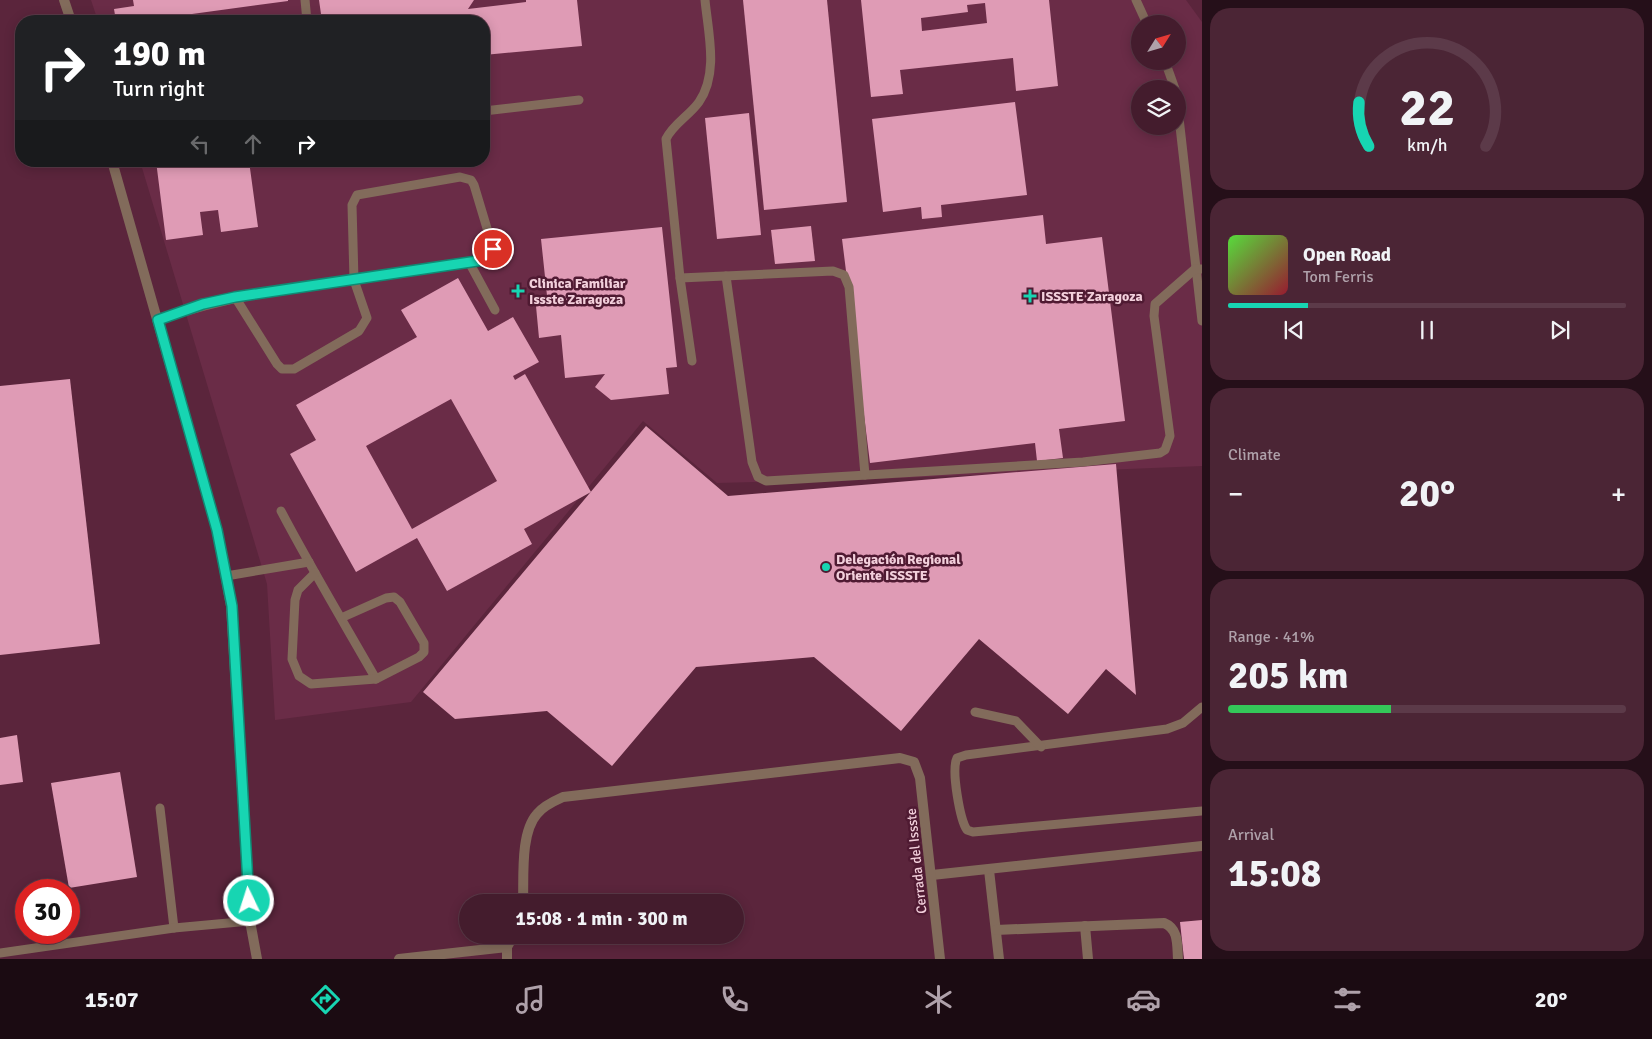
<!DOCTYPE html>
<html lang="en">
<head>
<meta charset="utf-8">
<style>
	:root { --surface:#441c2d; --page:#4b2535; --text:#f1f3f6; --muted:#afa1aa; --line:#5c3a49; --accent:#17d5b2 }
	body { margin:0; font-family:Signika,sans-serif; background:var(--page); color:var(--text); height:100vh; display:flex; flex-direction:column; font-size:19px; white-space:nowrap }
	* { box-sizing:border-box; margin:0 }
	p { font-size:16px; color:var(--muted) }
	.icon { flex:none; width:28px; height:28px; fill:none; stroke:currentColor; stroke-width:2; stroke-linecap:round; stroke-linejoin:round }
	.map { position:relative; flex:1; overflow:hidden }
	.drawer { display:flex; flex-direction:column; gap:8px; padding:8px; background:#250f19; width:450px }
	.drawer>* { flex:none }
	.guide { position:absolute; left:15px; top:15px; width:475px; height:152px; border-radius:20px; box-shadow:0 2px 12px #0003,0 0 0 1px var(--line); background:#202124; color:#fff; overflow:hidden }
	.needle { width:32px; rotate:53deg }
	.controls { position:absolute; left:1131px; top:15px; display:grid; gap:10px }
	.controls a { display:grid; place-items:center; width:55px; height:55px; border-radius:50%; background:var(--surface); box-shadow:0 2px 12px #0003,0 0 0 1px var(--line); font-size:25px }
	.speed { position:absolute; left:15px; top:879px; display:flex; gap:10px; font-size:25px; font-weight:700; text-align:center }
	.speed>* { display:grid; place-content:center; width:65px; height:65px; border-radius:50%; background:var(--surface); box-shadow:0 2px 12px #0003,0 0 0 1px var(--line); line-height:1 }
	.speed .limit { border:8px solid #d22; background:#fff; color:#111 }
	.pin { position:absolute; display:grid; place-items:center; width:42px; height:42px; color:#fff; margin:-21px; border:2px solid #fff; border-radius:50%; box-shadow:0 1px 5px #0007 }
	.me { position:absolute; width:55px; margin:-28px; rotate:356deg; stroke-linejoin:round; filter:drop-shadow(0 0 4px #0008) }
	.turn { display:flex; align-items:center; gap:18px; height:105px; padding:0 15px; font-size:22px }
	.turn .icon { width:65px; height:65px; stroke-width:2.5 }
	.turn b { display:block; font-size:35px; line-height:42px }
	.lanes { display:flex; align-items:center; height:48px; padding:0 15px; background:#0003; justify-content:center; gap:25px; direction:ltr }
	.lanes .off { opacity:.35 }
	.big { font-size:38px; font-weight:800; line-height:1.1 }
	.drawer .tile { flex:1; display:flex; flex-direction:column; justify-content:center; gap:8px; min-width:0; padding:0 18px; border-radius:20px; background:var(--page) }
	.drawer .dial { align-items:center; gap:0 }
	.dial svg { height:130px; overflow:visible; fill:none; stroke:var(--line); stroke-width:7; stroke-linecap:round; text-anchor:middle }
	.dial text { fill:var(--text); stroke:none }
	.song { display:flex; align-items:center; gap:15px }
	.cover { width:60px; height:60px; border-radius:8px; background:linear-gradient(135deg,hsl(110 70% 55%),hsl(350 70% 35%)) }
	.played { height:5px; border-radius:2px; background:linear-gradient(90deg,var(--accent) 20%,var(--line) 20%) }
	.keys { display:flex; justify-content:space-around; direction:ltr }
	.heat { display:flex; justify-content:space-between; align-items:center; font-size:28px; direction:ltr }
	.charge { height:8px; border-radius:4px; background:linear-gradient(90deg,#34c759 41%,var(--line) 0) }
	.trip { position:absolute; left:459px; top:894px; width:285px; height:50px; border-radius:25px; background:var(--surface); box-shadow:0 2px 12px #0003,0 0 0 1px var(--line); font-weight:800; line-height:50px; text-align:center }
	.dock { display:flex; height:80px; justify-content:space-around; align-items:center; background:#1b0b12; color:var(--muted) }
	.dock .icon { width:35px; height:35px }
	.dock .on { color:var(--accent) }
	.dock b { font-size:22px; color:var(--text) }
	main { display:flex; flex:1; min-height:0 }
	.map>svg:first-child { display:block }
	.built { fill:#6a2c47; fill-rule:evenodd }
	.building { fill:#df9bb5; fill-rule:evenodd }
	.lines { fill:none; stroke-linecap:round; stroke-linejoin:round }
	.lane { stroke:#826b5b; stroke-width:9 }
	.street { stroke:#826b5b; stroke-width:10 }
	.route-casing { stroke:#0f8a74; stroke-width:12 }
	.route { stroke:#17d5b2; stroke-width:9 }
	.poi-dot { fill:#17d5b2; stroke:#4f1a32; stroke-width:2 }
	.labels { text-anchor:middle; stroke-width:5; stroke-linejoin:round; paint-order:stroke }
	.poi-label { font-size:14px; font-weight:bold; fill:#f3d0dc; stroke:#4f1a32; text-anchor:start }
	.street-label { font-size:14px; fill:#f3d0dc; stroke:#4f1a32 }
</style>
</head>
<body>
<main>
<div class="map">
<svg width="1202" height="959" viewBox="0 0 1202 959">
	<rect width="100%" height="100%" fill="#5b253c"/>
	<!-- built -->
	<path class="built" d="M91,0H1186L1202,22V466L877,479L717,483L643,421L411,702L275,720L267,584L140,161H484V21H98ZM1140,24H1178V61H1140ZM1140,89H1178V126H1140Z"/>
	<!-- building -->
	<g class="building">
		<path d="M133,0H288V1L170,17L171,21H116L114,9L134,6Z"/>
		<path d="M319,0H474L468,9L526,2V0H577L582,46L484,55V21H322Z"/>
		<path d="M743,0H827L847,202L764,210Z"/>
		<path d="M861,0H1049L1058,86L1016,91L1013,58L900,70L903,94L871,97ZM985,3L987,23L922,31L921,18L968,12L967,5Z"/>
		<path d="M1015,102L1027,195L941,205L942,217L922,219L921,207L883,212L872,119Z"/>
		<path d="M749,113L761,235L717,239L705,118Z"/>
		<path d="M156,161H249L258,227L221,232L218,210L200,212L203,235L166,240Z"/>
		<path d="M1043,215L1046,244L1102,237L1125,421L1059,429L1063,458L1037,461L1035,443L870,463L842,239Z"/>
		<path d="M811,226L815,261L775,264L771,230Z"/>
		<path d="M662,227L677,367L666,368L669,394L611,400L595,387L605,374L565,378L561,335L539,338L536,306L548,305L541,239Z"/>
		<path d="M458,278L488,331L513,317L539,362L513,376L515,380L525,374L591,492L524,529L532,544L447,591L417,538L356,572L290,454L316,440L296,405L417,337L401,310ZM451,399L497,481L412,529L366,446Z"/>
		<path d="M70,379L100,644L0,655V386Z"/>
		<path d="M646,426L728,496L1116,464L1136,695L1106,669L1068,714L979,639L901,731L814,657L696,667L612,766L547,711L455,719L423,692Z"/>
		<path d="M17,735L23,782L0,785V738Z"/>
		<path d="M120,772L137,877L69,888L51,783Z"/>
		<path d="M1202,920V959H1184L1180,922Z"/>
	</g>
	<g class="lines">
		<!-- lane -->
		<g class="lane">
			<path d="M305,0L307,21"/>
			<path d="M1136,0L1147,24"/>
			<path d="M1165,61L1175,89"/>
			<path d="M1178,109L1202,321"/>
			<path d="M484,111L579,100"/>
			<path d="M469,262L495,310"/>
			<path d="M726,276L752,462L758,477L766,481L1083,462L1160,453L1165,450L1170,436L1154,316L1155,304L1195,269H1202"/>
			<path d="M680,278L833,271L844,275L849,287L865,475"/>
			<path d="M158,320C224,297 283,289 352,280C396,274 440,267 484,260L492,254V245L474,185L471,180L460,177L357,195L352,205L354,280L367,318L359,331L294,369H282L277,364L235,297"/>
			<path d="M692,361L680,278L666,139C673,124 689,116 699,102C719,73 708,32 705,0"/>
			<path d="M281,511C311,568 344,623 376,679L419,657L424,652V643L400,602L394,597L386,598L341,618"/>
			<path d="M315,573L298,590L295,600L292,659L299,676L311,684L376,679"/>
			<path d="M226,576L309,562"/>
			<path d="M1202,707L1183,723L1167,729L966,755L957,758C951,770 960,820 967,830L973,832L1202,811"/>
			<path d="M975,712L1016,721L1041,747"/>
			<path d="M160,808L174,928"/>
			<path d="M0,953L174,928L250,921"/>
		</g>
		<!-- street -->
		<g class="street">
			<path d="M64,0L71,21"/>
			<path d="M112,161L217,530L231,606L250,921L257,959"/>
			<path d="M989,870L999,959"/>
			<path d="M932,875L1202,846"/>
			<path d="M523,902C524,878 520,833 537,814C543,806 554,801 563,797L900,758L914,762L920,778L940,959"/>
			<path d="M1085,926L1088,959"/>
			<path d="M996,930L1164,923C1179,929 1177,945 1178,959"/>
			<path d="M507,947L514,935"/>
			<path d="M507,947V959"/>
			<path d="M399,959L507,947"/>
		</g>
	</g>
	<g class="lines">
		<defs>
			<path id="route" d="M249,901L232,606L217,530L158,320L203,304L235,297L484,260L492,254L493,249"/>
		</defs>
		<!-- route casing -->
		<use href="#route" class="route-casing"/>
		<!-- route -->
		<use href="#route" class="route"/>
	</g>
	<!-- markers -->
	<g class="poi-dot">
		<path d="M515.5 283.5h5v5h5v5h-5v5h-5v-5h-5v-5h5z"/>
		<path d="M1027.5 288.5h5v5h5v5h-5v5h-5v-5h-5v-5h5z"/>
		<circle cx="826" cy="567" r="5"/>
	</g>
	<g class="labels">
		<!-- poi labels -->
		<g class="poi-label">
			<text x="529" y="288">Clinica Familiar<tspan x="529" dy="16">Issste Zaragoza</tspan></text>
			<text x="1041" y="301">ISSSTE Zaragoza</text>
			<text x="836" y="564">Delegación Regional<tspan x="836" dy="16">Oriente ISSSTE</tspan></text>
		</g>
		<!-- street labels -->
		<g class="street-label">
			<text transform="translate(916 861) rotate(-96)" y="5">Cerrada del Issste</text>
		</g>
	</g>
</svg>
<div class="controls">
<a><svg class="needle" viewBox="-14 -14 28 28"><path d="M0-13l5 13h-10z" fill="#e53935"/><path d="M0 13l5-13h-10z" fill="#afa1aa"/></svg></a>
<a><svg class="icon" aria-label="layers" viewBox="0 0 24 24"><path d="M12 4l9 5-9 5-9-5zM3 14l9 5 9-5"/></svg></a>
</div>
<div class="speed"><div class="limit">30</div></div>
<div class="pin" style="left:493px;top:249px;background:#d93025"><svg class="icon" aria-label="arrive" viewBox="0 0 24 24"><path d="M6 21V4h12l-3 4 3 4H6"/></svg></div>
<svg class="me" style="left:249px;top:901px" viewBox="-20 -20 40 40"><circle r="17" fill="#17d5b2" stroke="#fff" stroke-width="3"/><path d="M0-11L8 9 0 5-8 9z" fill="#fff"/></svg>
<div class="trip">15:08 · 1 min · 300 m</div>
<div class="guide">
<div class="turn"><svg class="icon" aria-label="right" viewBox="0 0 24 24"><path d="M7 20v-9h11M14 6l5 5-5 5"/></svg><div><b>190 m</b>Turn right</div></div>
<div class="lanes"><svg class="icon off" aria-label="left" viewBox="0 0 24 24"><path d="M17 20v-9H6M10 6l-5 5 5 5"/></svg><svg class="icon off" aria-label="ahead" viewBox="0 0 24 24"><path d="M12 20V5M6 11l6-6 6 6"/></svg><svg class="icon" aria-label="right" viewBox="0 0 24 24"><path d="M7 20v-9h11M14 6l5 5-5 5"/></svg></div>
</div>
</div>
<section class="drawer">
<div class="tile dial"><svg viewBox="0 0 100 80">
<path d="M14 69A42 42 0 1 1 86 69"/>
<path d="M14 69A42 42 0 0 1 8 42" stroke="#17d5b2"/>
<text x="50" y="56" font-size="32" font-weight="700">22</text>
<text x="50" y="72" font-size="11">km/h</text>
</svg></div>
<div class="tile">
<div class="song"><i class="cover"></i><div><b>Open Road</b><p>Tom Ferris</p></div></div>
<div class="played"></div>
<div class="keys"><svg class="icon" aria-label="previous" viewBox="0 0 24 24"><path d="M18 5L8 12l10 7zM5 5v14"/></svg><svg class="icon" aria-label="pause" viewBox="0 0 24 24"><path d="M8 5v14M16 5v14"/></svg><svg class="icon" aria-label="next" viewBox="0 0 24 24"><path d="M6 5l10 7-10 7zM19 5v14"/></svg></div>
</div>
<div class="tile"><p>Climate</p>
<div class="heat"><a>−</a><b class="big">20°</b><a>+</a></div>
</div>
<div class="tile"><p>Range · 41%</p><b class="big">205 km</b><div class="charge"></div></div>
<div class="tile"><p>Arrival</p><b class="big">15:08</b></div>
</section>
</main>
<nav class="dock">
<b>15:07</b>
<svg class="icon on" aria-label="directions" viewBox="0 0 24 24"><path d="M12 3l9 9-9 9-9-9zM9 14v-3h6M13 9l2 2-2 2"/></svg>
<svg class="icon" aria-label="music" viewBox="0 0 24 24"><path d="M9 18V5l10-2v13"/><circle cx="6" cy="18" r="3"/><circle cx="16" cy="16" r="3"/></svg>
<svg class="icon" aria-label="phone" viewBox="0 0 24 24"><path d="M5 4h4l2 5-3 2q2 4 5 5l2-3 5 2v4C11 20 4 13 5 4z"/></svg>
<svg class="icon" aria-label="climate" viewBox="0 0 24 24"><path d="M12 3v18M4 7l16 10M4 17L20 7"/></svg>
<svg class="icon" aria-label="car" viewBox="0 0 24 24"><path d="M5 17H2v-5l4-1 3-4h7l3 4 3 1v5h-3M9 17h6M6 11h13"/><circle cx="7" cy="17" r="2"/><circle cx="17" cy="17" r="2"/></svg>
<svg class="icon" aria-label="filters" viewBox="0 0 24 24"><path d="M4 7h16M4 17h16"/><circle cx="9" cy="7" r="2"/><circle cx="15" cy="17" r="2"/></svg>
<b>20°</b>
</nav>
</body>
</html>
